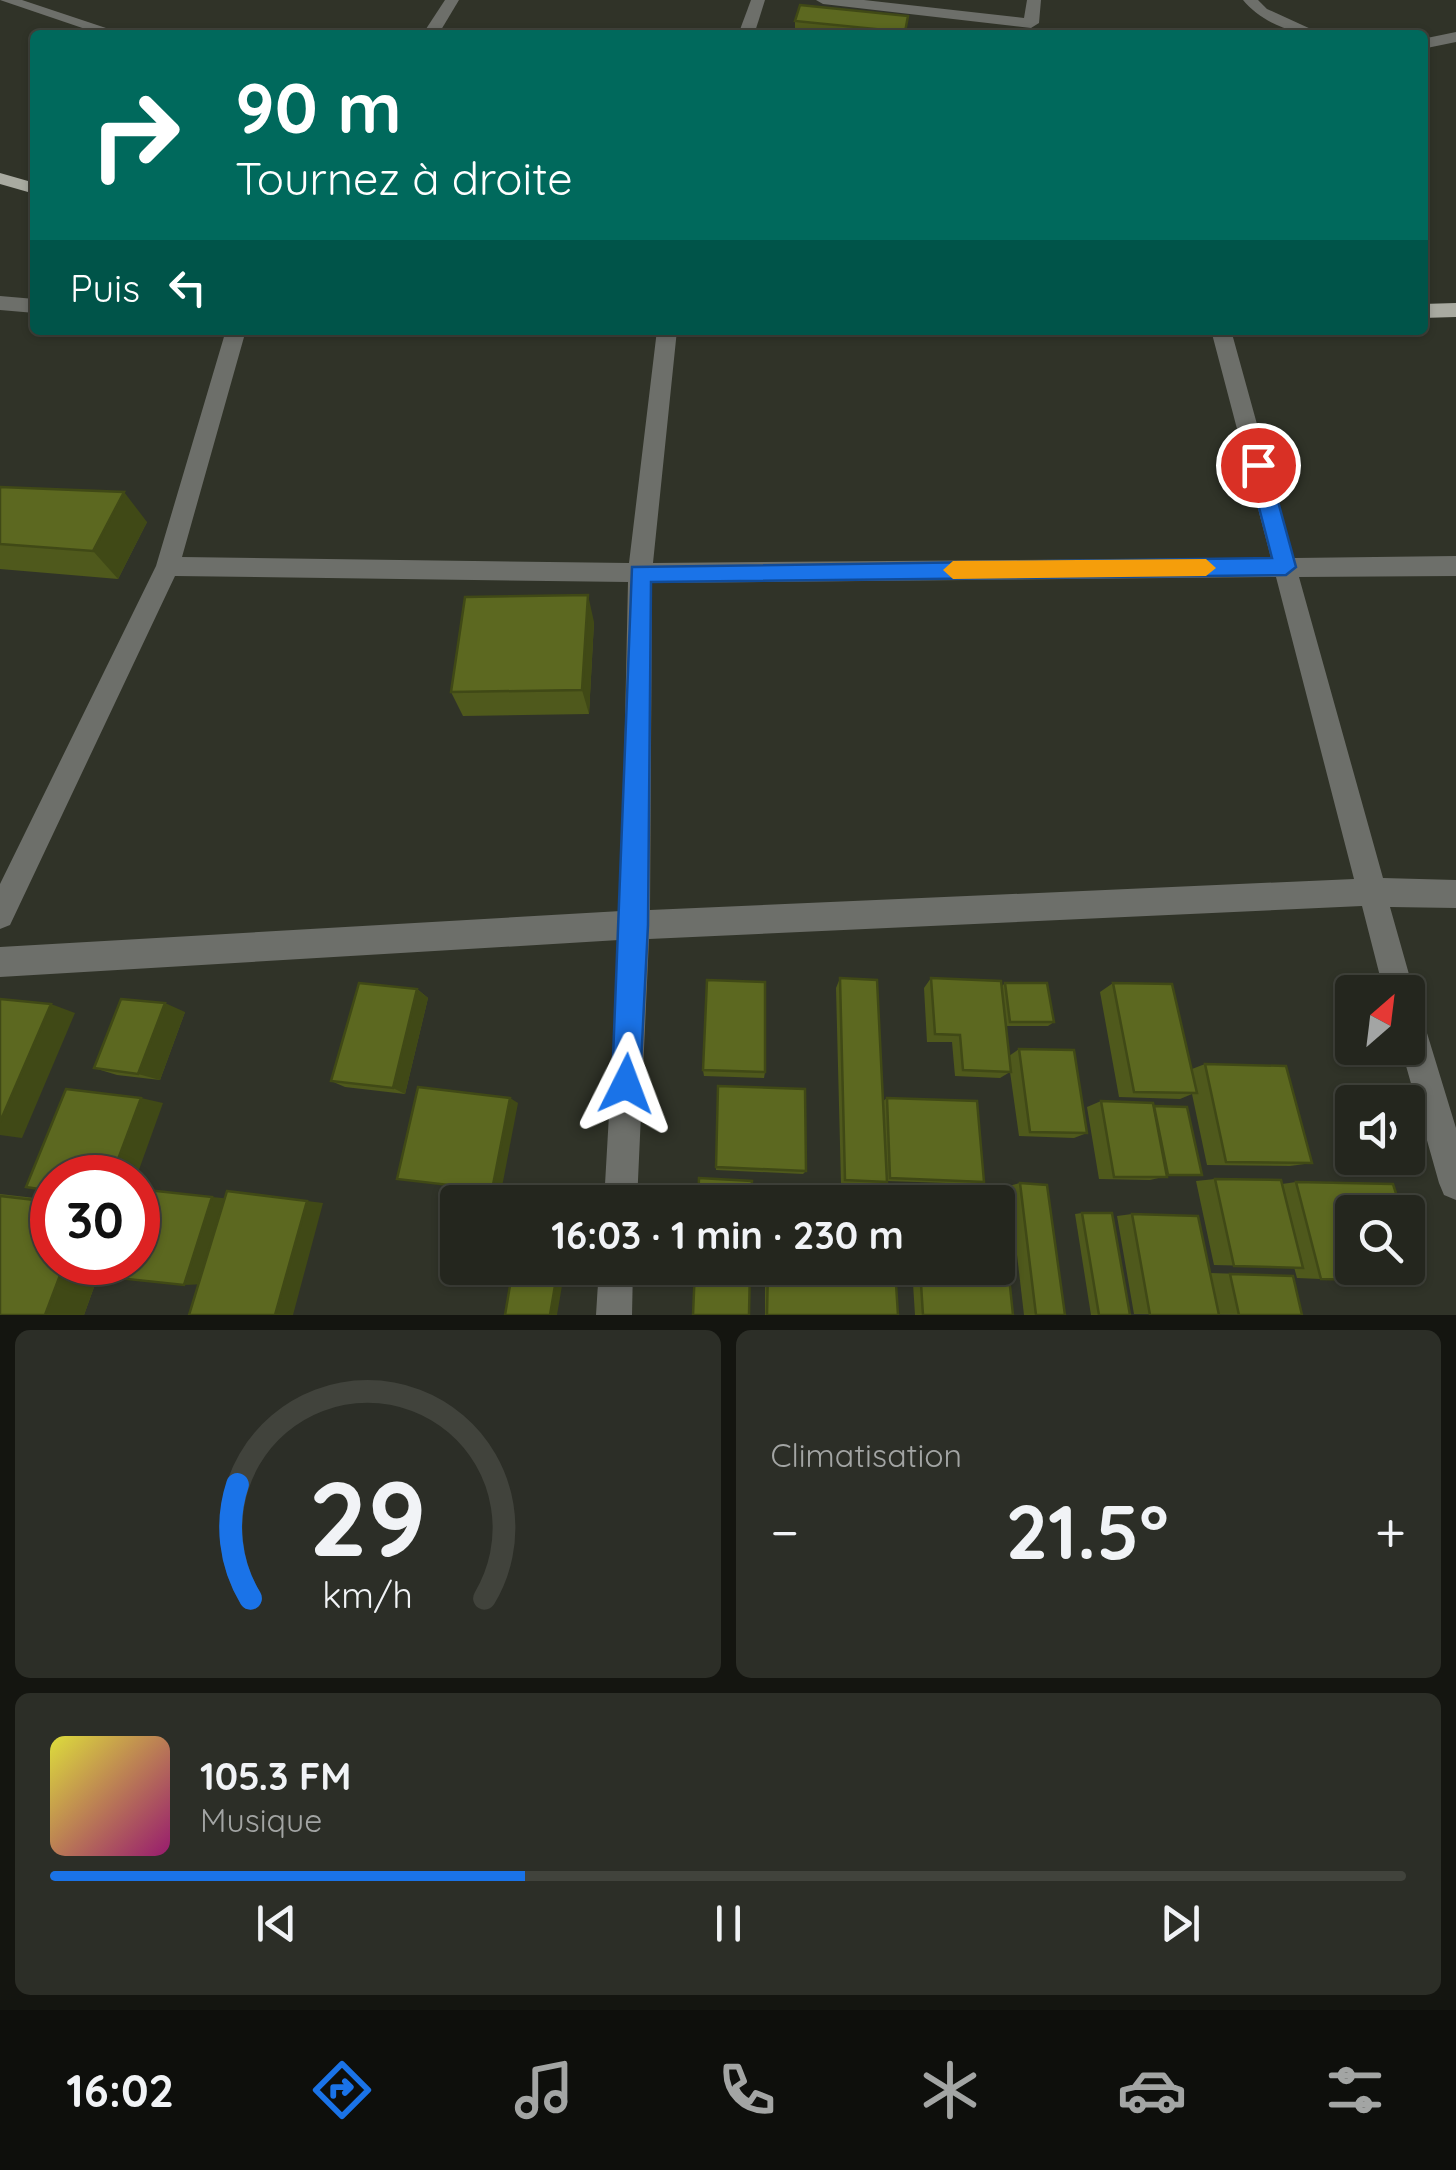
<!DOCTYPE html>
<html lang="fr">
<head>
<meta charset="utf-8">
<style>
	:root { --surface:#24261e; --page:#2c2e27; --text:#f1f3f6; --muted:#a3a5a4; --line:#41433c; --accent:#1a73e8 }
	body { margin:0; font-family:Quicksand,sans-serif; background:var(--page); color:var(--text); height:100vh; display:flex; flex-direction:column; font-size:38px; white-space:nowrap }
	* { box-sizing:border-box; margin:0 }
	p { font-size:32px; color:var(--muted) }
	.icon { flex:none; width:55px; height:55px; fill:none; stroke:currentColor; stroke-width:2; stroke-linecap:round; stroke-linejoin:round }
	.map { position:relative; height:1315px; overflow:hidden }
	.drawer { display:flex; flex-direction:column; gap:15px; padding:15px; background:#141510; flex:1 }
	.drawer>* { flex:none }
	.guide { position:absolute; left:30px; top:30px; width:1398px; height:305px; border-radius:10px; box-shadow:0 2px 8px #0004,0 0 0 2px var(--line); background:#00695c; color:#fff; overflow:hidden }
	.needle { width:65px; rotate:28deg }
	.fabs { position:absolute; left:1335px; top:975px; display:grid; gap:20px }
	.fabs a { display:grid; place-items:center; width:90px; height:90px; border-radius:10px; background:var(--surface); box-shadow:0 2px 8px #0004,0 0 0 2px var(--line); font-size:50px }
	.speed { position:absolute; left:30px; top:1155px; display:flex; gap:20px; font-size:50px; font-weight:700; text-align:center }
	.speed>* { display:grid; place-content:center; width:130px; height:130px; border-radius:50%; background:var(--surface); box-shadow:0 2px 8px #0004,0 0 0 2px var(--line); line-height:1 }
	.speed .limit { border:15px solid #d22; background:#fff; color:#111 }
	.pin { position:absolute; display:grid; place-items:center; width:85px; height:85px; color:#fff; margin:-42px; border:5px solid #fff; border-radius:50%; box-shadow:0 2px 10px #0007 }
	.me { position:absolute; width:110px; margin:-55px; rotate:3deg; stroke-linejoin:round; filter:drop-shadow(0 0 8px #0008) }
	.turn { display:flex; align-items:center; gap:35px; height:210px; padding:0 40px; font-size:45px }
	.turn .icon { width:130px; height:130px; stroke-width:2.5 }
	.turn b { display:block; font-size:70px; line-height:85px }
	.then { display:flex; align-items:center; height:95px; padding:0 40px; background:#0003; gap:20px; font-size:38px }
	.big { font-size:75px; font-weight:700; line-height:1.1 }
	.drawer .card { flex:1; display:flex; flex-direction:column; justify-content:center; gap:15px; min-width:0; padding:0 35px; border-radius:15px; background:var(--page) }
	.drawer .dial { align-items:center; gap:0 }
	.dial svg { height:260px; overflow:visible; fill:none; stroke:var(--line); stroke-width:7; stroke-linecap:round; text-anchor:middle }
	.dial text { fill:var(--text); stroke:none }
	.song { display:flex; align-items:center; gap:30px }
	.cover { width:120px; height:120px; border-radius:15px; background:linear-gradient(135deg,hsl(60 70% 55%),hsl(320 70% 35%)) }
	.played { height:10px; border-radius:5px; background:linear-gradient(90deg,var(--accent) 35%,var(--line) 35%) }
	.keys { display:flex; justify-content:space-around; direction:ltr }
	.heat { display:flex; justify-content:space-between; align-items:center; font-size:55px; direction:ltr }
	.drawer .tiles { flex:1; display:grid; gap:15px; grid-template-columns:1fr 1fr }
	.card:last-child { grid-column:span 2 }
	.trip { position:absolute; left:440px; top:1185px; width:575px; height:100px; border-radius:10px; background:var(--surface); box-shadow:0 2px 8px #0004,0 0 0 2px var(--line); font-weight:700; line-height:100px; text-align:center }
	.menu { display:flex; height:160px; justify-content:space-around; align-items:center; background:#0e0f0c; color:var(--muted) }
	.menu .icon { width:70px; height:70px }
	.menu .selected { color:var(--accent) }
	.menu b { font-size:45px; color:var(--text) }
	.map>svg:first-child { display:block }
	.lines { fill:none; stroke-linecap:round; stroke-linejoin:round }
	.minor { fill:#6d6f6a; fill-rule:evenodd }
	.major { fill:#a9aba1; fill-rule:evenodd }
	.wall { fill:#4f591c }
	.shaded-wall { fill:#404916 }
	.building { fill:#5c6820; stroke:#404916; stroke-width:2.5 }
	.route { fill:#1a73e8; stroke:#114b97; stroke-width:2.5 }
	.slow { fill:#f59e0b }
</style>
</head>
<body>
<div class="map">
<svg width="1456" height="1315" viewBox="0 0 1456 1315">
	<rect width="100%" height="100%" fill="#303328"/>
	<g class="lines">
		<!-- minor -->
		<g class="minor">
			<path d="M0,0H22L127,35H103Z"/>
			<path d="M445,0H459L438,35H422Z"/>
			<path d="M751,0H765L754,35H738Z"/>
			<path d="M816,0H864L1024,18L1027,0H1041L1039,23L1031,28L823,4Z"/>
			<path d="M1243,0H1258L1267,9L1324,35C1294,35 1262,23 1243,0Z"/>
			<path d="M1456,32V42L1422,49V39Z"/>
			<path d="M0,296L35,299V313L0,310Z"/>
			<path d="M226,330H246L182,557L629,563L657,330H677L653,563L1271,558L1211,330H1231L1294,558L1456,556V576L1299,577L1383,878L1456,880V908L1390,907L1414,992L1410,1003L1408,992H1384L1362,906L649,939L637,1202H604L619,940L0,977V947L621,911L628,582L175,576L10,925L0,929V884L156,566ZM1276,577L1354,879L650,910L652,583Z"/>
			<path d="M1408,1005L1419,1009L1423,1020L1456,1128V1200L1444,1195L1439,1183L1401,1048H1408Z"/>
			<path d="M599,1268H633L632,1315H596Z"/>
		</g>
		<!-- major -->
		<g class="major">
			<path d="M0,173L35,183V194L0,184Z"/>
			<path d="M1456,303V317L1422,318V304Z"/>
			<path d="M627,330H782L772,337H637Z"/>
		</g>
	</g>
	<!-- wall -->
	<g class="wall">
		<path d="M908,16L905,35H795V21Z"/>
		<path d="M0,487L147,522L118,579L0,569Z"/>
		<path d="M594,622L589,714L463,716L451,692Z"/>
		<path d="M840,978L883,1101L887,1098L984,1182L974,1184L887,1181L881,1185L841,1183L836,988Z"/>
		<path d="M931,978L1001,987L1005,983L1054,1022L1048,1026H1006L1009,1056L1019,1049L1087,1133L1074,1138L1019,1136L1010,1072L1000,1078L955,1076L952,1042H927L924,988Z"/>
		<path d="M1113,983L1192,1069L1205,1064L1312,1163L1290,1166L1207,1165L1192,1094L1180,1099L1119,1097L1100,992Z"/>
		<path d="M417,989L428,998L405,1094L345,1087L331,1081Z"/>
		<path d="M185,1012L160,1080L117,1075L94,1068Z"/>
		<path d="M703,1070L765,1072L764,1078L704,1076Z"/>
		<path d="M1101,1101L1154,1106L1202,1175L1167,1176L1150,1180L1099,1179L1087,1107Z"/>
		<path d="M716,1167L806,1171L803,1174L716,1170Z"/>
		<path d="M1215,1179L1282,1184L1296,1182L1321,1279L1297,1278L1294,1267L1214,1265L1196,1181Z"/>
		<path d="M1020,1183L1065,1315H1024L1009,1186Z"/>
		<path d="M915,1188L1000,1191L1013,1315H915L912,1268H998V1202H909L908,1191Z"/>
		<path d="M0,1194L52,1200V1262H103L84,1315H0Z"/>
		<path d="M1082,1213L1130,1315H1091L1075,1214Z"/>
		<path d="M1132,1214L1211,1273L1270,1275L1302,1315L1134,1314L1117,1216Z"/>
		<path d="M765,1268H895L898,1315H765Z"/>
	</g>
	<!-- shaded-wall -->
	<g class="shaded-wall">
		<path d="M124,492L147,522L118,579L93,551Z"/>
		<path d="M588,595L594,622L589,714L582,690Z"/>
		<path d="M417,989L428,998L405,1094L393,1088Z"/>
		<path d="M165,1003L185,1012L160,1080L138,1074Z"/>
		<path d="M51,1004L75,1013L22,1138L0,1135V1122Z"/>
		<path d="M141,1098L163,1103L136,1178H111Z"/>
		<path d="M510,1098L518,1103L501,1192L492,1190Z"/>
		<path d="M212,1197L232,1199L206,1284L184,1285Z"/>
		<path d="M307,1201L323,1203L293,1315H275Z"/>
		<path d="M65,1262H103L84,1315H45Z"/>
		<path d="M558,1268H565L557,1315H550Z"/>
	</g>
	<!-- building -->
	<g class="building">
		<path d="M800,5L908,16L905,32L795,21Z"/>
		<path d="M0,487L124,492L93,551L0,544Z"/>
		<path d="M588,595L582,690L451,692L465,597Z"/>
		<path d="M840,978L877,980L887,1182L845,1180Z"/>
		<path d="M931,978L1001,981L1011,1072L963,1070L960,1035L935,1034Z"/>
		<path d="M707,980L765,982V1072L703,1070Z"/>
		<path d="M359,983L417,989L393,1088L331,1081Z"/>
		<path d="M1005,983H1047L1054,1022H1010Z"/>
		<path d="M1113,983L1172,984L1197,1093L1134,1092Z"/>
		<path d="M0,999L51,1004L0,1122Z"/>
		<path d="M121,999L165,1003L138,1074L94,1068Z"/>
		<path d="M1019,1049L1074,1050L1087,1133L1030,1132Z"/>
		<path d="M1205,1064L1286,1066L1312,1163L1226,1162Z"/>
		<path d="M718,1086L805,1089L806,1171L716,1167Z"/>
		<path d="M418,1087L510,1098L492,1190L397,1179Z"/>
		<path d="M66,1089L141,1098L111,1178H52V1191L26,1187Z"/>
		<path d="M887,1098L977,1101L984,1182L890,1178Z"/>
		<path d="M1101,1101L1153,1103L1167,1177H1114Z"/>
		<path d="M1154,1106L1187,1107L1202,1175H1168Z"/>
		<path d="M699,1178L752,1181L751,1202H698Z"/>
		<path d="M1215,1179L1281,1180L1303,1268L1234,1266Z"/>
		<path d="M1296,1182L1393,1184L1402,1212H1352V1268H1408V1230L1423,1281L1321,1279Z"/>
		<path d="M1020,1183L1047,1185L1065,1315H1036Z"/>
		<path d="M915,1188L1000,1191L1013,1315H923L920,1268H998V1202H916Z"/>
		<path d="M138,1189L212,1197L184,1285L99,1276L104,1262H138Z"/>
		<path d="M227,1191L307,1201L275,1315H189Z"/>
		<path d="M768,1191L891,1196L892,1202H768Z"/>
		<path d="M0,1196L52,1202V1262H65L45,1315H0Z"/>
		<path d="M1082,1213H1112L1130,1315H1099Z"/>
		<path d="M1132,1214L1198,1216L1219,1315H1150Z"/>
		<path d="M513,1268H558L550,1315H505Z"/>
		<path d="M695,1268H750L749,1315H693Z"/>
		<path d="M768,1268H895L898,1315H767Z"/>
		<path d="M1230,1274L1293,1276L1302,1315H1239Z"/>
	</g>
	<!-- route -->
	<path class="route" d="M1258,458L1268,465L1296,567L1286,575L651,582L648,925L640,1084L636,1094L626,1098L616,1094L612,1084L632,567L1272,558L1248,465Z"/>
	<!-- slow -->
	<path class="slow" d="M1206,559L1216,568L1206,576L953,579L943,570L953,561Z"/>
</svg>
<div class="fabs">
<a><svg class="needle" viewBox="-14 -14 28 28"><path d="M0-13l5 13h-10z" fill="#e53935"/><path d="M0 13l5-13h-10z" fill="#a3a5a4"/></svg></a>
<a><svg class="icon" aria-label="sound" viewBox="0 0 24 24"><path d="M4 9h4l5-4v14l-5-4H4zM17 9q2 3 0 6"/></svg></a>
<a><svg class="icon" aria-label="search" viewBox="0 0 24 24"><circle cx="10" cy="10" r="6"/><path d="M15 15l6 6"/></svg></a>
</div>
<div class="speed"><div class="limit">30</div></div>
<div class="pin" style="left:1258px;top:465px;background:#d93025"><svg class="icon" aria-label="arrive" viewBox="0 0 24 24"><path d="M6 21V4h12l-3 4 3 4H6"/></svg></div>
<svg class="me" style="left:626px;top:1084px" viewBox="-20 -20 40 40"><path d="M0-17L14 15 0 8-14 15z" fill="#1a73e8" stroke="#fff" stroke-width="4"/></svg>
<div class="trip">16:03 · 1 min · 230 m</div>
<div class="guide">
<div class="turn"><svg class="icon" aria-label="right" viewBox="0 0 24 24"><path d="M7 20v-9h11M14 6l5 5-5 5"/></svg><div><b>90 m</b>Tournez à droite</div></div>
<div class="then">Puis<svg class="icon" aria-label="left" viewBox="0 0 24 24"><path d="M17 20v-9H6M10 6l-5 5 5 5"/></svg></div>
</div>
</div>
<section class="drawer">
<div class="tiles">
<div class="card dial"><svg viewBox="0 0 100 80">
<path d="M14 69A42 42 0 1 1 86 69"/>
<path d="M14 69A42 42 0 0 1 10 34" stroke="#1a73e8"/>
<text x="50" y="56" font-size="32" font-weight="700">29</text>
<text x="50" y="72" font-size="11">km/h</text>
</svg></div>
<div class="card"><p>Climatisation</p>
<div class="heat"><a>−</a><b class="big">21.5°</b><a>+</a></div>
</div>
<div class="card">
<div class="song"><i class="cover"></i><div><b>105.3 FM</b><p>Musique</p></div></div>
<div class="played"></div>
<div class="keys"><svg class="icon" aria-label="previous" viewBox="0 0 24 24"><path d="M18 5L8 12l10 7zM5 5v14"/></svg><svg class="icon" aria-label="pause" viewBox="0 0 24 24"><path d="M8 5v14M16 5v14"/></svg><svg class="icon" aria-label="next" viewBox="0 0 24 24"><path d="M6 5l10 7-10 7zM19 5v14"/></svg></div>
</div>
</div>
</section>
<nav class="menu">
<b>16:02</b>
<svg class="icon selected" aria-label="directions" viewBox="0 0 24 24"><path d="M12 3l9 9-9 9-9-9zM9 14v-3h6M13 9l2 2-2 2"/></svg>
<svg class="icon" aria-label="music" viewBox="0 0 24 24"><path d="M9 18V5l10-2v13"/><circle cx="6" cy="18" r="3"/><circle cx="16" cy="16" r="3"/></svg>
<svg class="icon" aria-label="phone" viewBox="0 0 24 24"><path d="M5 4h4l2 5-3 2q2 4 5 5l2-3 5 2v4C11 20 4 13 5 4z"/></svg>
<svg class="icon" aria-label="climate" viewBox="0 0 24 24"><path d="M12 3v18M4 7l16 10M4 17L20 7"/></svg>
<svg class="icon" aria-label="car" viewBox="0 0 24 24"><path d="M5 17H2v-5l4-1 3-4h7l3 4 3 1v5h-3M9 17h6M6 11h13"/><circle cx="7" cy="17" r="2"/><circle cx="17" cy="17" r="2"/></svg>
<svg class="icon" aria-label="filters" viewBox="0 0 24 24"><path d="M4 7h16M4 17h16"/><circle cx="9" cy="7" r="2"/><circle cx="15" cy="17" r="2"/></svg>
</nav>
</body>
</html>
